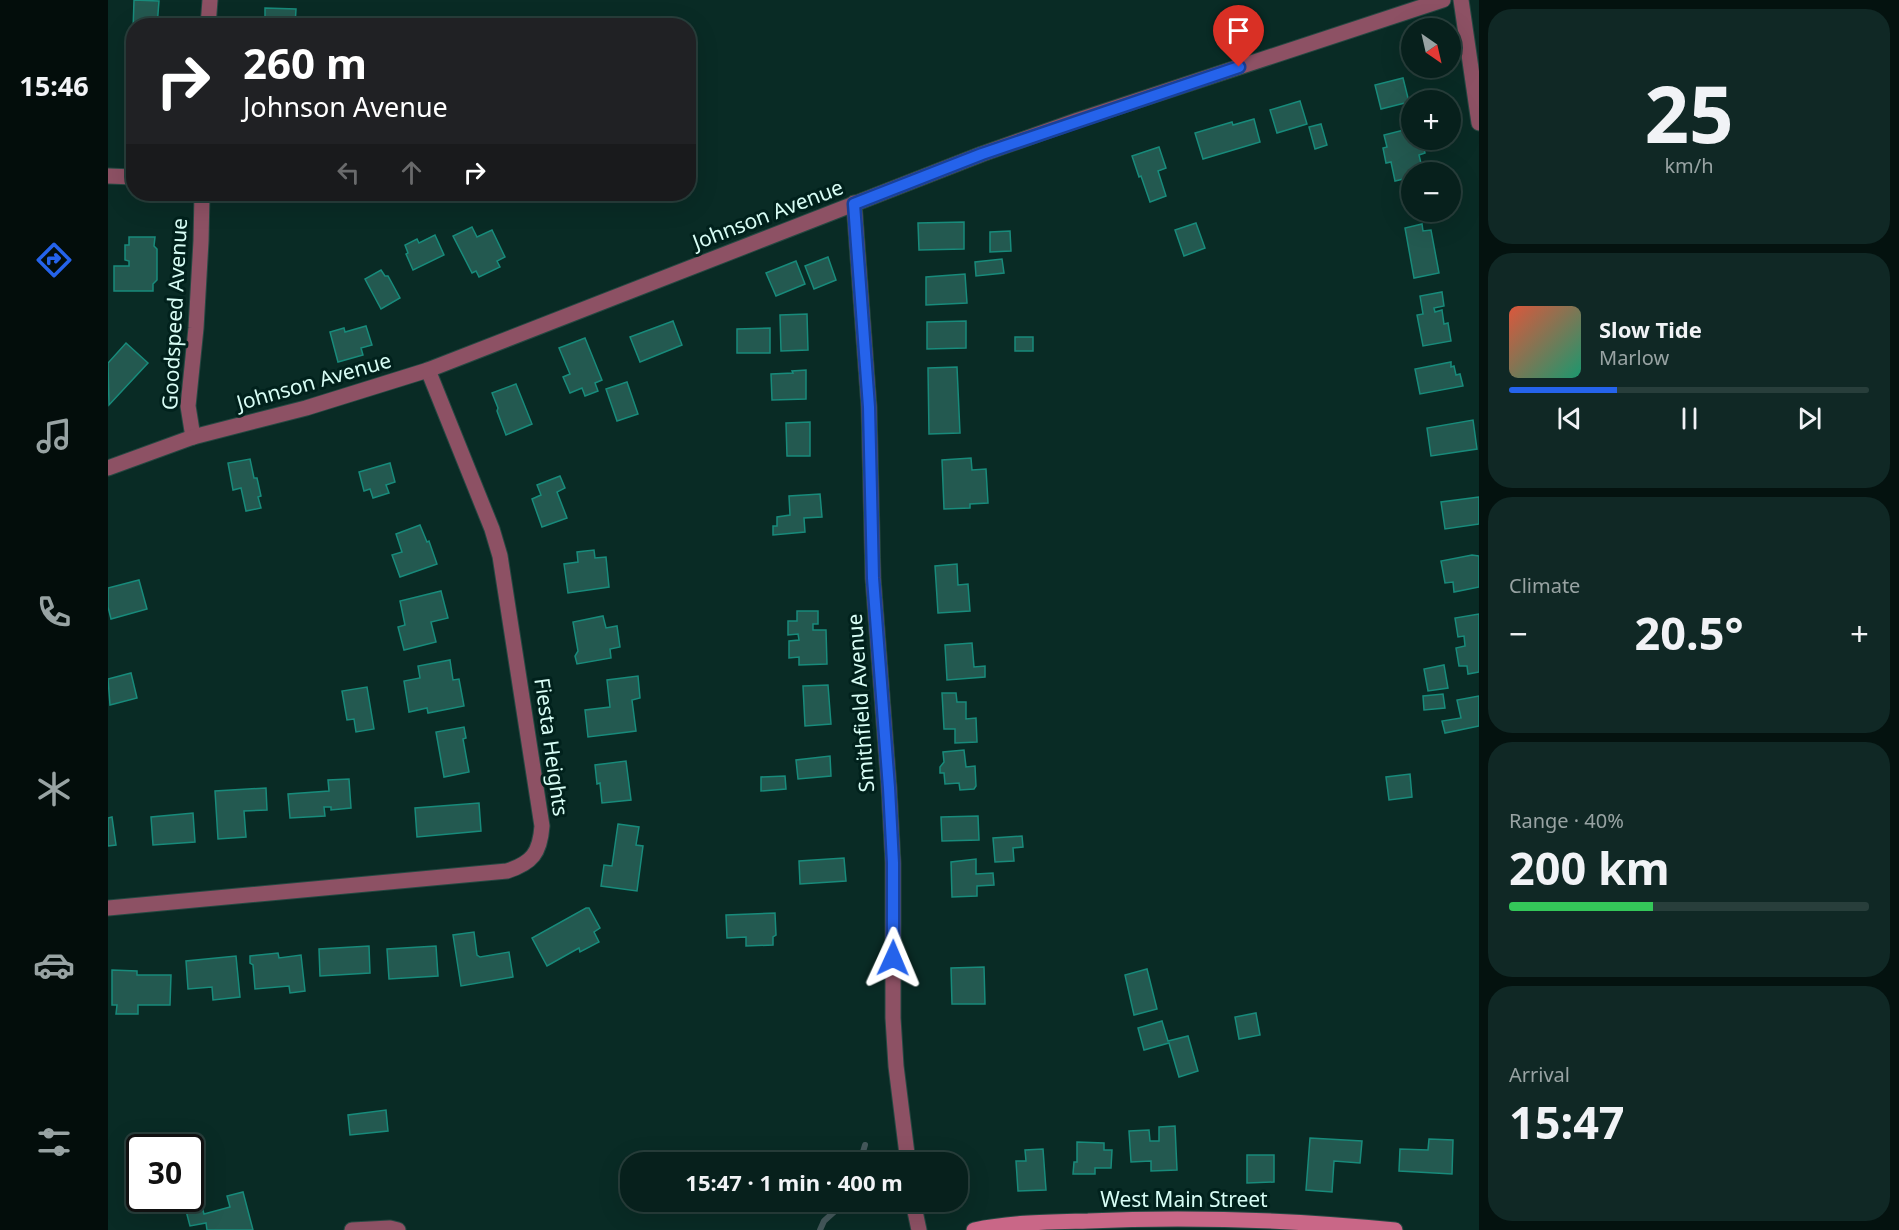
<!DOCTYPE html>
<html lang="en">
<head>
<meta charset="utf-8">
<style>
	:root { --surface:#07201c; --page:#102825; --text:#f1f3f6; --muted:#98a3a3; --line:#283e3b; --accent:#2563eb }
	body { margin:0; font-family:"Noto Sans",sans-serif; background:var(--page); color:var(--text); height:100vh; display:flex; flex-direction:column; font-size:22px; white-space:nowrap }
	* { box-sizing:border-box; margin:0 }
	p { font-size:20px; color:var(--muted) }
	.icon { flex:none; width:33px; height:33px; fill:none; stroke:currentColor; stroke-width:2; stroke-linecap:round; stroke-linejoin:round }
	.map { position:relative; flex:1; overflow:hidden }
	.drawer { display:flex; flex-direction:column; gap:9px; padding:9px; background:#04120f; width:420px }
	.drawer>* { flex:none }
	.banner { position:absolute; left:18px; top:18px; width:570px; height:183px; border-radius:24px; box-shadow:0 6px 24px #0002,0 0 0 2px var(--line); background:#202124; color:#fff; overflow:hidden }
	.needle { width:39px; rotate:146deg }
	.buttons { position:absolute; left:1293px; top:18px; display:grid; gap:12px }
	.buttons a { display:grid; place-items:center; width:60px; height:60px; border-radius:50%; background:var(--surface); box-shadow:0 6px 24px #0002,0 0 0 2px var(--line); font-size:30px }
	.speed { position:absolute; left:18px; top:1134px; display:flex; gap:12px; font-size:30px; font-weight:700; text-align:center }
	.speed>* { display:grid; place-content:center; width:78px; height:78px; border-radius:50%; background:var(--surface); box-shadow:0 6px 24px #0002,0 0 0 2px var(--line); line-height:1 }
	.speed .limit { border:3px solid #111; border-radius:9px; background:#fff; color:#111 }
	.pin { position:absolute; display:grid; place-items:center; width:51px; height:51px; color:#fff; margin:-62px -26px; border-radius:50% 50% 50% 0; rotate:-45deg; box-shadow:0 0 6px #0007 }
	.pin .icon { rotate:45deg }
	.me { position:absolute; width:66px; margin:-33px; rotate:1deg; stroke-linejoin:round; filter:drop-shadow(0 0 4px #0008) }
	.turn { display:flex; align-items:center; gap:21px; height:126px; padding:0 18px; font-size:27px }
	.turn .icon { width:78px; height:78px; stroke-width:2.5 }
	.turn b { display:block; font-size:42px; line-height:51px }
	.lanes { display:flex; align-items:center; height:57px; padding:0 18px; background:#0003; justify-content:center; gap:30px; direction:ltr }
	.lanes .off { opacity:.35 }
	.big { font-size:45px; font-weight:700; line-height:1.1 }
	.drawer .widget { flex:1; display:flex; flex-direction:column; justify-content:center; gap:9px; min-width:0; padding:0 21px; border-radius:24px; background:var(--page) }
	.drawer .dial { align-items:center; gap:0 }
	.dial b { font-size:78px; line-height:1 }
	.song { display:flex; align-items:center; gap:18px }
	.cover { width:72px; height:72px; border-radius:9px; background:linear-gradient(135deg,hsl(10 70% 55%),hsl(160 70% 35%)) }
	.played { height:6px; border-radius:3px; background:linear-gradient(90deg,var(--accent) 30%,var(--line) 30%) }
	.keys { display:flex; justify-content:space-around; direction:ltr }
	.heat { display:flex; justify-content:space-between; align-items:center; font-size:33px; direction:ltr }
	.charge { height:9px; border-radius:4px; background:linear-gradient(90deg,#34c759 40%,var(--line) 0) }
	.trip { position:absolute; left:512px; top:1152px; width:348px; height:60px; border-radius:24px; background:var(--surface); box-shadow:0 6px 24px #0002,0 0 0 2px var(--line); font-weight:700; line-height:60px; text-align:center }
	main { display:flex; flex:1; min-height:0 }
	.tab-bar { display:flex; flex-direction:column; width:108px; justify-content:space-around; align-items:center; background:#030d0b; color:var(--muted) }
	.tab-bar .icon { width:42px; height:42px }
	.tab-bar .active { color:var(--accent) }
	.tab-bar b { font-size:27px; color:var(--text) }
	.map>svg:first-child { display:block }
	.lines { fill:none; stroke-linecap:round; stroke-linejoin:round }
	.stream { stroke:#44585b; stroke-width:6 }
	.building { fill:#235950; stroke:#188b7b; stroke-width:1.5 }
	.minor-casing { stroke:#264842; stroke-width:17 }
	.tertiary-casing { stroke:#264842; stroke-width:17 }
	.secondary-casing { stroke:#264842; stroke-width:17 }
	.minor { stroke:#8d5164; stroke-width:15 }
	.tertiary { stroke:#8d5164; stroke-width:15 }
	.secondary { stroke:#c96787; stroke-width:15 }
	.route-casing { stroke:#184099; stroke-width:15 }
	.route { stroke:#2563eb; stroke-width:10 }
	.labels { text-anchor:middle; stroke-width:6; stroke-linejoin:round; paint-order:stroke }
	.street-label { font-size:21px; fill:#d8fdf5; stroke:#01211c }
</style>
</head>
<body>
<main>
<nav class="tab-bar">
<b>15:46</b>
<svg class="icon active" aria-label="directions" viewBox="0 0 24 24"><path d="M12 3l9 9-9 9-9-9zM9 14v-3h6M13 9l2 2-2 2"/></svg>
<svg class="icon" aria-label="music" viewBox="0 0 24 24"><path d="M9 18V5l10-2v13"/><circle cx="6" cy="18" r="3"/><circle cx="16" cy="16" r="3"/></svg>
<svg class="icon" aria-label="phone" viewBox="0 0 24 24"><path d="M5 4h4l2 5-3 2q2 4 5 5l2-3 5 2v4C11 20 4 13 5 4z"/></svg>
<svg class="icon" aria-label="climate" viewBox="0 0 24 24"><path d="M12 3v18M4 7l16 10M4 17L20 7"/></svg>
<svg class="icon" aria-label="car" viewBox="0 0 24 24"><path d="M5 17H2v-5l4-1 3-4h7l3 4 3 1v5h-3M9 17h6M6 11h13"/><circle cx="7" cy="17" r="2"/><circle cx="17" cy="17" r="2"/></svg>
<svg class="icon" aria-label="filters" viewBox="0 0 24 24"><path d="M4 7h16M4 17h16"/><circle cx="9" cy="7" r="2"/><circle cx="15" cy="17" r="2"/></svg>
</nav>
<div class="map">
<svg width="1371" height="1230" viewBox="0 0 1371 1230">
	<rect width="100%" height="100%" fill="#092b25"/>
	<g class="lines">
		<!-- stream -->
		<g class="stream">
			<path d="M752,1162L757,1145"/>
			<path d="M755,1202L779,1211"/>
			<path d="M712,1230L716,1221L737,1202"/>
		</g>
	</g>
	<!-- building -->
	<g class="building">
		<path d="M26,0L51,1L49,26H26L25,31Z"/>
		<path d="M157,8L188,9L187,26H157Z"/>
		<path d="M25,75H26V124H23Z"/>
		<path d="M1295,78L1301,102L1273,109L1267,85Z"/>
		<path d="M1192,101L1199,124L1169,133L1162,110Z"/>
		<path d="M1146,119L1152,142L1095,159L1087,133L1124,122L1125,125Z"/>
		<path d="M1213,124L1219,145L1207,149L1201,127Z"/>
		<path d="M1304,128V140H1314L1317,153L1311,155L1315,172H1304V177L1287,181L1283,162L1278,163L1275,148L1279,147L1276,135Z"/>
		<path d="M1051,147L1058,168L1050,171L1058,196L1042,202L1033,176L1031,177L1024,156Z"/>
		<path d="M856,222V249L811,250L810,223Z"/>
		<path d="M1088,223L1097,248L1076,256L1067,230Z"/>
		<path d="M1314,224L1315,231L1323,230L1331,273L1306,278L1297,228Z"/>
		<path d="M364,227L369,237L384,230L397,257L389,261L392,267L371,277L368,271L364,273L345,236Z"/>
		<path d="M902,231L903,251L882,252V232Z"/>
		<path d="M327,235L336,255L305,270L298,254L300,253L297,245L309,239L311,243Z"/>
		<path d="M21,237H47L46,246L49,249V280L45,284V291H6V266H21V261L17,260V245H21Z"/>
		<path d="M720,257L728,280L706,289L697,266Z"/>
		<path d="M894,259L896,273L868,276L867,262Z"/>
		<path d="M688,261L697,284L668,296L658,273Z"/>
		<path d="M273,270L277,276H280L292,298L273,309L257,279Z"/>
		<path d="M857,274L859,303L818,305V277Z"/>
		<path d="M1334,292L1336,306L1326,308L1327,312L1334,310L1336,324L1340,323L1343,341L1315,346L1309,315L1315,314L1312,296Z"/>
		<path d="M699,314L700,350L673,351L672,315Z"/>
		<path d="M565,321L574,345L532,362L522,337Z"/>
		<path d="M858,321V348L819,349V322Z"/>
		<path d="M258,326L264,345L253,348L255,355L230,362L222,332L236,328L237,332Z"/>
		<path d="M662,328V353H629V329Z"/>
		<rect x="907" y="337" width="18" height="14"/>
		<path d="M477,338L494,380L487,383L490,391L477,396L474,388L462,393L455,377L462,374L451,348Z"/>
		<path d="M18,343L40,363L1,405L0,363Z"/>
		<path d="M1343,362V367L1346,366L1348,375L1352,374L1355,386L1312,394L1307,369Z"/>
		<path d="M849,367L852,433L821,434L820,368Z"/>
		<path d="M698,370V399L664,400L663,374L685,373L684,371Z"/>
		<path d="M519,382L530,414L509,421L498,389Z"/>
		<path d="M408,384L424,424L398,435L389,411L390,408L384,393Z"/>
		<path d="M1365,420L1369,449L1323,456L1319,428Z"/>
		<path d="M702,422V456H679L678,423Z"/>
		<path d="M863,458L864,470L878,469L880,503L862,504V508L836,509L834,460Z"/>
		<path d="M142,459L146,478H149L153,496L150,497L153,508L138,511L133,488L125,490L120,463Z"/>
		<path d="M282,463L287,482L278,485L281,493L265,498L262,489L256,491L251,472Z"/>
		<path d="M452,476L457,488L449,492L459,518L434,527L424,499L433,495L429,485Z"/>
		<path d="M712,494L714,517L696,518L697,532L665,535V526H669V517L682,515L681,496Z"/>
		<path d="M1371,497V524L1337,529L1333,502Z"/>
		<path d="M312,525L319,542L321,541L329,564L292,577L284,555L294,552L288,534Z"/>
		<path d="M486,550L487,558L498,557L501,587L460,593L456,564L470,562L469,552Z"/>
		<path d="M1364,555L1371,556V587L1346,592L1345,582L1337,583L1333,561Z"/>
		<path d="M849,564L850,585L860,584L862,611L830,613L827,566Z"/>
		<path d="M31,580L39,609L3,619L0,607V588Z"/>
		<path d="M333,591L340,618L323,622L328,642L296,650L290,627L297,625L292,601Z"/>
		<path d="M689,611H710V624H705V630H718L719,664L691,665V657L681,658V641L691,640L690,634L680,635V621H689Z"/>
		<path d="M1371,614V672L1360,674L1359,666H1351L1348,648L1357,646L1356,636L1350,637L1347,618Z"/>
		<path d="M495,616L498,628L509,626L512,647L502,649L503,658L469,664L467,656L470,651L465,622Z"/>
		<path d="M864,643L866,667L877,666V677L839,680L837,645Z"/>
		<path d="M342,660L345,680L351,679L356,706L320,713L319,708L301,712L296,681L312,678L310,666Z"/>
		<path d="M1336,665L1340,688L1320,691L1316,669Z"/>
		<path d="M23,673L29,698L2,705L0,679Z"/>
		<path d="M530,676L532,698L524,700L528,731L480,737L477,710L502,707L499,680Z"/>
		<path d="M720,685L723,724L697,726L695,686Z"/>
		<path d="M259,687L266,729L248,732L246,719L239,720L234,691Z"/>
		<path d="M834,693H848L849,702H858V719L868,718L869,742L847,743V729H836Z"/>
		<path d="M1335,694L1337,708L1316,710L1315,696Z"/>
		<path d="M1371,696V726L1337,733L1334,721L1353,718L1349,700Z"/>
		<path d="M356,727L358,738L355,739L361,772L336,777L328,732Z"/>
		<path d="M856,750L858,767L867,766L868,786L866,789L852,790L851,783L837,784L836,773H832V767L836,762L835,752Z"/>
		<path d="M722,756L723,776L690,779L688,760Z"/>
		<path d="M518,761L523,800L494,803L492,783L489,784L487,765Z"/>
		<path d="M1302,774L1304,797L1281,800L1278,777Z"/>
		<path d="M677,776L678,789L653,791V777Z"/>
		<path d="M241,779L243,808L223,810V807H216L217,816L182,818L180,794L221,791L220,780Z"/>
		<path d="M158,788L159,810L136,811L138,837L110,839L107,791Z"/>
		<path d="M371,803L373,831L309,837L307,808Z"/>
		<path d="M85,813L87,842L45,845L43,817Z"/>
		<path d="M870,816L871,840L834,841L833,817Z"/>
		<path d="M4,817L8,845L0,846V818Z"/>
		<path d="M510,824L531,827L528,845L535,846L529,891L493,886L496,865L504,866Z"/>
		<path d="M914,836L915,847L905,848L906,861L887,862L885,838Z"/>
		<path d="M736,858L738,881L692,884L691,861Z"/>
		<path d="M868,859V874L885,873L886,885L869,886V896L844,897L843,862Z"/>
		<path d="M478,908H481L492,928L486,932L491,942L472,952L471,948L439,966L424,938Z"/>
		<path d="M667,913L668,935L665,937V945L638,946V937L619,938L618,915Z"/>
		<path d="M366,932L369,955L372,957L401,952L405,977L353,986L345,935Z"/>
		<path d="M261,946L262,973L212,976L211,949Z"/>
		<path d="M328,946L330,976L281,979L279,949Z"/>
		<path d="M170,953L171,958L193,955L197,991L182,993L181,986L147,989L145,965L142,963V956Z"/>
		<path d="M128,956L132,997L105,1000L104,987L80,989L78,961Z"/>
		<path d="M876,967L877,1004H844L843,968Z"/>
		<path d="M1039,969L1049,1009L1026,1015L1017,975Z"/>
		<path d="M4,970L29,971V975H63L62,1005H30V1014H8L9,1005H4Z"/>
		<path d="M1148,1013L1152,1035L1131,1039L1127,1017Z"/>
		<path d="M1054,1021L1060,1041L1080,1036L1090,1071L1071,1077L1061,1043L1036,1050L1030,1028Z"/>
		<path d="M278,1110L280,1131L242,1135L240,1115Z"/>
		<path d="M1067,1126L1069,1170L1043,1171V1161L1023,1162L1021,1131L1041,1130L1042,1141H1051V1127Z"/>
		<path d="M1202,1138L1254,1141L1252,1163L1226,1161L1224,1192L1198,1190Z"/>
		<path d="M1321,1139L1345,1140L1344,1174L1291,1171L1292,1149L1320,1150Z"/>
		<path d="M969,1142L996,1143V1150H1004L1003,1168H987V1174H965L966,1162H969Z"/>
		<path d="M935,1149L938,1190L910,1191L908,1161H918L917,1150Z"/>
		<path d="M1139,1155H1166V1182L1139,1183Z"/>
		<path d="M135,1192L145,1230H99L98,1223L82,1226L77,1207L93,1203L96,1214L122,1207L119,1196Z"/>
	</g>
	<g class="lines">
		<defs>
			<g id="minor">
				<path d="M1353,0L1371,123"/>
				<path d="M100,26L102,0"/>
				<path d="M0,176L26,177"/>
				<path d="M746,203L761,407L765,578L781,788L785,863V1018L788,1066L800,1162"/>
				<path d="M85,437L80,406L88,328L93,241L94,194"/>
				<path d="M0,908L399,871C424,863 432,853 434,826L392,556L384,529L320,370"/>
				<path d="M805,1202L811,1230"/>
				<path d="M244,1230L282,1228L290,1230"/>
			</g>
			<path id="tertiary" d="M0,468L85,437L198,408L320,370L874,154L970,120L1335,0"/>
			<path id="secondary" d="M866,1230C904,1222 942,1222 980,1221C1083,1216 1185,1220 1287,1230"/>
		</defs>
		<!-- minor casing -->
		<use href="#minor" class="minor-casing"/>
		<!-- tertiary casing -->
		<use href="#tertiary" class="tertiary-casing"/>
		<!-- secondary casing -->
		<use href="#secondary" class="secondary-casing"/>
		<!-- minor -->
		<use href="#minor" class="minor"/>
		<!-- tertiary -->
		<use href="#tertiary" class="tertiary"/>
		<!-- secondary -->
		<use href="#secondary" class="secondary"/>
	</g>
	<g class="lines">
		<defs>
			<path id="route" d="M785,958V863L781,788L765,578L761,407L746,204L874,154L1131,67"/>
		</defs>
		<!-- route casing -->
		<use href="#route" class="route-casing"/>
		<!-- route -->
		<use href="#route" class="route"/>
	</g>
	<g class="labels">
		<!-- street labels -->
		<g class="street-label">
			<text transform="translate(660 215) rotate(-21)" y="7">Johnson Avenue</text>
			<text transform="translate(67 314) rotate(-87)" y="7">Goodspeed Avenue</text>
			<text transform="translate(206 382) rotate(-16)" y="7">Johnson Avenue</text>
			<text transform="translate(753 703) rotate(-94)" y="7">Smithfield Avenue</text>
			<text transform="translate(443 747) rotate(82)" y="7">Fiesta Heights</text>
			<text x="1076" y="1207">West Main Street</text>
		</g>
	</g>
</svg>
<div class="buttons">
<a><svg class="needle" viewBox="-14 -14 28 28"><path d="M0-13l5 13h-10z" fill="#e53935"/><path d="M0 13l5-13h-10z" fill="#98a3a3"/></svg></a>
<a>+</a>
<a>−</a>
</div>
<div class="speed"><div class="limit">30</div></div>
<div class="pin" style="left:1131px;top:67px;background:#d93025"><svg class="icon" aria-label="arrive" viewBox="0 0 24 24"><path d="M6 21V4h12l-3 4 3 4H6"/></svg></div>
<svg class="me" style="left:785px;top:958px" viewBox="-20 -20 40 40"><path d="M0-17L14 15 0 8-14 15z" fill="#2563eb" stroke="#fff" stroke-width="4"/></svg>
<div class="trip">15:47 · 1 min · 400 m</div>
<div class="banner">
<div class="turn"><svg class="icon" aria-label="right" viewBox="0 0 24 24"><path d="M7 20v-9h11M14 6l5 5-5 5"/></svg><div><b>260 m</b>Johnson Avenue</div></div>
<div class="lanes"><svg class="icon off" aria-label="left" viewBox="0 0 24 24"><path d="M17 20v-9H6M10 6l-5 5 5 5"/></svg><svg class="icon off" aria-label="ahead" viewBox="0 0 24 24"><path d="M12 20V5M6 11l6-6 6 6"/></svg><svg class="icon" aria-label="right" viewBox="0 0 24 24"><path d="M7 20v-9h11M14 6l5 5-5 5"/></svg></div>
</div>
</div>
<section class="drawer">
<div class="widget dial"><b>25</b><p>km/h</p></div>
<div class="widget">
<div class="song"><i class="cover"></i><div><b>Slow Tide</b><p>Marlow</p></div></div>
<div class="played"></div>
<div class="keys"><svg class="icon" aria-label="previous" viewBox="0 0 24 24"><path d="M18 5L8 12l10 7zM5 5v14"/></svg><svg class="icon" aria-label="pause" viewBox="0 0 24 24"><path d="M8 5v14M16 5v14"/></svg><svg class="icon" aria-label="next" viewBox="0 0 24 24"><path d="M6 5l10 7-10 7zM19 5v14"/></svg></div>
</div>
<div class="widget"><p>Climate</p>
<div class="heat"><a>−</a><b class="big">20.5°</b><a>+</a></div>
</div>
<div class="widget"><p>Range · 40%</p><b class="big">200 km</b><div class="charge"></div></div>
<div class="widget"><p>Arrival</p><b class="big">15:47</b></div>
</section>
</main>
</body>
</html>
